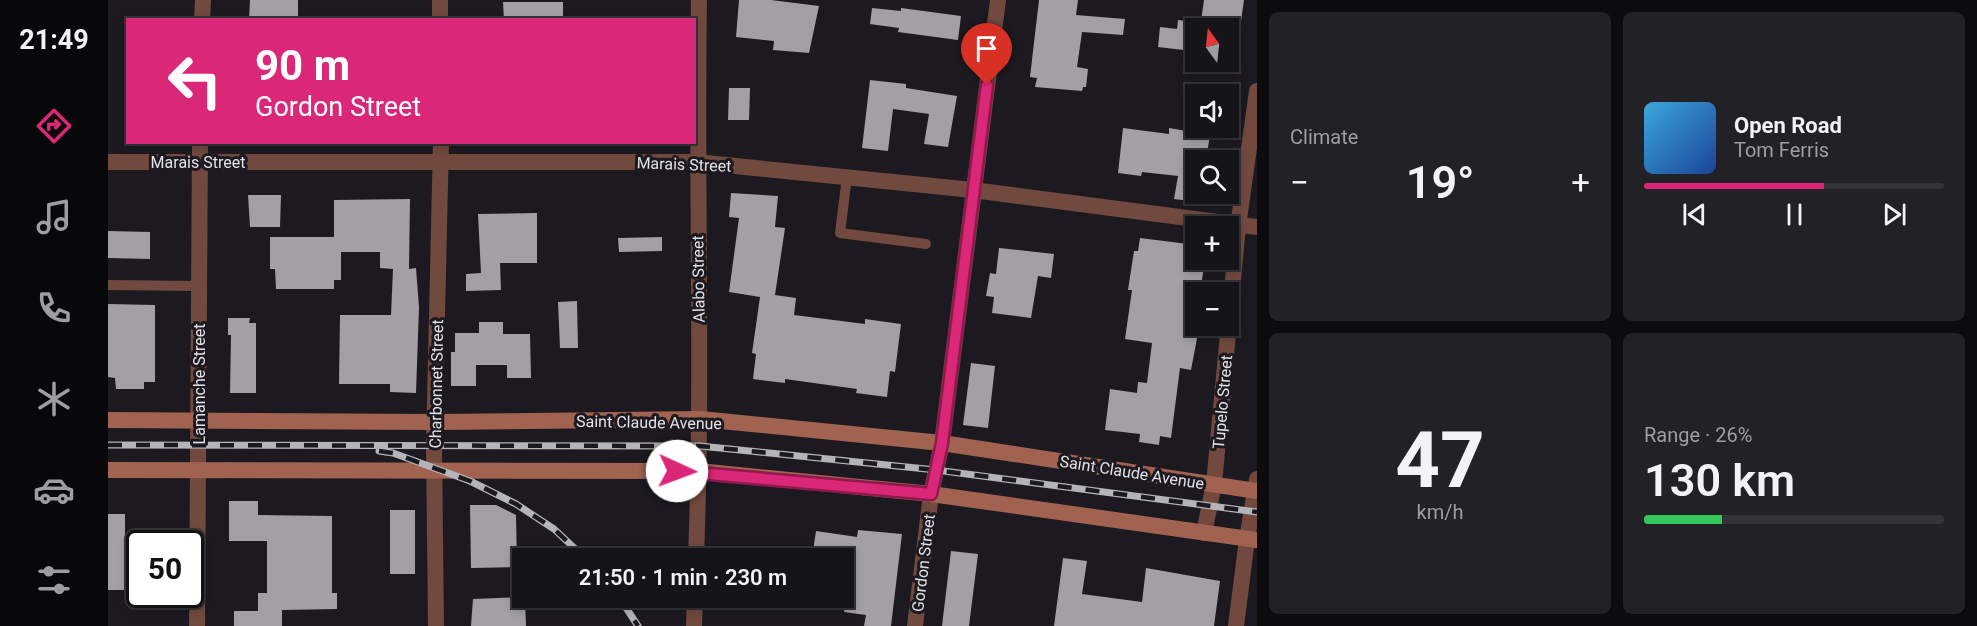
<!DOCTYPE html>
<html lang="en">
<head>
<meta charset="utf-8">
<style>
	:root { --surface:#151418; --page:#222125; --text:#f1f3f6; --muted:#9d9ea2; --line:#343337; --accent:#db2777 }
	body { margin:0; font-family:Roboto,sans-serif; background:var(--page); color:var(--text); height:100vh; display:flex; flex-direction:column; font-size:22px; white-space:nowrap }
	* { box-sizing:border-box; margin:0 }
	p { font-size:20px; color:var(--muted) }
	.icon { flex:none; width:33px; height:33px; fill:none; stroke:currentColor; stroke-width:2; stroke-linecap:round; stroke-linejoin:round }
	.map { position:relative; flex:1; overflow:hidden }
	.panel { display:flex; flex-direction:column; gap:12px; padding:12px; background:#0c0b0d; width:720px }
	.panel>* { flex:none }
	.banner { position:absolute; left:18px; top:18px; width:570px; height:126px; border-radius:0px; box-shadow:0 3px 9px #0003,0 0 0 2px var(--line); background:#db2777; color:#fff; overflow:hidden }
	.needle { width:39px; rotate:345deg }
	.fabs { position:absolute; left:1077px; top:18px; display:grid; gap:12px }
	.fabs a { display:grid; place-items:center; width:54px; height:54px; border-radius:0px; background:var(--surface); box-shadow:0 3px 9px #0003,0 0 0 2px var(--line); font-size:30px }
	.speed { position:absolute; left:18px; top:530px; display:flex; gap:12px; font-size:30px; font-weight:700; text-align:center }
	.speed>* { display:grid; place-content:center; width:78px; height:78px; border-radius:50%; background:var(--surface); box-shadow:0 3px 9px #0003,0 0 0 2px var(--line); line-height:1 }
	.speed .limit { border:3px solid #111; border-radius:9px; background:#fff; color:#111 }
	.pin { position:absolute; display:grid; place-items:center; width:51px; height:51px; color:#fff; margin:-62px -26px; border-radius:50% 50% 50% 0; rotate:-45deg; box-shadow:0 0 6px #0007 }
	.pin .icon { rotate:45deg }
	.me { position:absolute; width:66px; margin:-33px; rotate:92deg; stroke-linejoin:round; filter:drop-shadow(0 0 4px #0008) }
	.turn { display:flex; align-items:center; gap:21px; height:126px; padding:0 30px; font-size:27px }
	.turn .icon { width:78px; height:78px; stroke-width:2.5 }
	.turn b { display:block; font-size:42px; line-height:51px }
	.big { font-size:45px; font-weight:600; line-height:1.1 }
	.panel .tile { flex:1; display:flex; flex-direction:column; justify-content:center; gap:9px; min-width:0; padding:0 21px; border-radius:9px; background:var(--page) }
	.panel .dial { align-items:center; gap:0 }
	.dial b { font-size:78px; line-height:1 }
	.song { display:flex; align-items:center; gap:18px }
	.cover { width:72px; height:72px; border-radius:9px; background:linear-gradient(135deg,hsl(200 70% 55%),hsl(220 70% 35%)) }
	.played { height:6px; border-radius:3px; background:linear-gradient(90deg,var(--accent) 60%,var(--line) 60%) }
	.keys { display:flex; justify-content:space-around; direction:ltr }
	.heat { display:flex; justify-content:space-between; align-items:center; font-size:33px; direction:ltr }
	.charge { height:9px; border-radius:4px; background:linear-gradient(90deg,#34c759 26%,var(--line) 0) }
	.panel .tiles { flex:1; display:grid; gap:12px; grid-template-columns:repeat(2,1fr) }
	.trip { position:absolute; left:404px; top:548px; width:342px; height:60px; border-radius:0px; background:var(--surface); box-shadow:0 3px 9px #0003,0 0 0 2px var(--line); font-weight:600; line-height:60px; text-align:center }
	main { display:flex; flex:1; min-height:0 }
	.tabs { display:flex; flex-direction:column; width:108px; justify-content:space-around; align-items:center; background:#08080a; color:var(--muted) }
	.tabs .icon { width:42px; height:42px }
	.tabs .selected { color:var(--accent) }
	.tabs b { font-size:27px; color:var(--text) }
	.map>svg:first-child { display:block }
	.building { fill:#a29fa7 }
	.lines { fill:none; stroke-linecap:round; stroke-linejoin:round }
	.service { stroke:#71493e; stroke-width:10 }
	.minor { stroke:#71493e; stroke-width:16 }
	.tertiary { stroke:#71493e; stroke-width:16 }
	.secondary { stroke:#a16250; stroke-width:16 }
	.rail-casing { stroke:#b5b4b8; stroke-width:7 }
	.rail { stroke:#1c1a20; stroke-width:4.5; stroke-dasharray:14; stroke-linecap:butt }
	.route-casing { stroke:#8e194d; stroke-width:15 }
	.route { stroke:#db2777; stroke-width:10 }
	.labels { text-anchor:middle; stroke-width:6; stroke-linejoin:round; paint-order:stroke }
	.street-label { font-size:16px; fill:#e2e1e5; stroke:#1c1a20 }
</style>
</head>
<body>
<main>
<nav class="tabs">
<b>21:49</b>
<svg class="icon selected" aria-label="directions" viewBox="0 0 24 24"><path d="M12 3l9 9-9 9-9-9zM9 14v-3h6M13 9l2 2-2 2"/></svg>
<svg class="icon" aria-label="music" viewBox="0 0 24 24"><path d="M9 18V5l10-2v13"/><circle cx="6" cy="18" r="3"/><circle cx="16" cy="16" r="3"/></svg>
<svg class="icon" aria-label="phone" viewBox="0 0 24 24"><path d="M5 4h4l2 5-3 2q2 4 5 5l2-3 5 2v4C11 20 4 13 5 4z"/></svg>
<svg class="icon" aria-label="climate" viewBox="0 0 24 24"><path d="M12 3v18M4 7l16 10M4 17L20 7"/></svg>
<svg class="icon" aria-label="car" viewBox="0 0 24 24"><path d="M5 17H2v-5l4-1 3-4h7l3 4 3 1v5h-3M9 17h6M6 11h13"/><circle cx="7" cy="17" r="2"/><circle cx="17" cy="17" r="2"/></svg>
<svg class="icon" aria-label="filters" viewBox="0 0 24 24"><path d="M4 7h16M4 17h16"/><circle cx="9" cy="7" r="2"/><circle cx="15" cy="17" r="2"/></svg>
</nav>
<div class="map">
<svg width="1149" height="626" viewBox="0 0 1149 626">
	<rect width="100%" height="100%" fill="#1c1a20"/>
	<!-- building -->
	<g class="building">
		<path d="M142,0H190V20H141Z"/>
		<path d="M631,0H663L711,6L701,53L665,50L666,41L628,37Z"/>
		<path d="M931,0H970L968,15L1017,19L1015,35L974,32L969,67L980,69L978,87H975L974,91L927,87L929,78L922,77Z"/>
		<path d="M1096,0H1136L1132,28H1092Z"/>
		<path d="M395,2H455V20H396Z"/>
		<path d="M764,8L793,11V8L853,16L850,40L790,32L791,28L762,24Z"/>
		<path d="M1070,20L1087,22L1084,51L1050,47L1052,27L1069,29Z"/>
		<path d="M762,80L798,84V88L849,96L840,147L816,144L821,114L785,109L780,151L754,148Z"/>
		<path d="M621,88H642L641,120H620Z"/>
		<path d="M1015,128L1061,134V128L1102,135L1098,160H1088L1083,201L1066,199L1070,176L1034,172L1033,176L1010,173Z"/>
		<path d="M623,193L670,196L667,227L677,228L667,295L688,298L686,315L757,324V319L793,324L787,372L782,371L779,397L748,393L749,389L677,379V383L645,379L648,354L644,353L652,297L621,292L631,218L621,217Z"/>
		<path d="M140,195H173L172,227H142Z"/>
		<path d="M302,199L301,269L308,268L311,307L308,393L282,392V384H231L232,315H283L285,269L272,268V252H233V280H226V289H168L167,269H162V237H226V200Z"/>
		<path d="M429,213V263H392L393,290L358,291V274L373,273L370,214Z"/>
		<path d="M0,231L42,232V259L0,258Z"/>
		<path d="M554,237V251L511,252L510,238Z"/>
		<path d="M1032,238L1088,245V260H1097L1092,292H1088L1085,332L1090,333L1083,370L1072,368L1063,438L1052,436L1051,445L1031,442L1032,434L997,430L1002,389L1029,393L1030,382L1039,383L1044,343L1017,339L1024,290H1020L1026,251H1030Z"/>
		<path d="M891,248L946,254L943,278L930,276L923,318L884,313L886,297L878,296L882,273L888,274Z"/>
		<path d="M469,301L470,348H452L450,302Z"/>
		<path d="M0,304L47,305V382H36V389H8L7,378L0,377Z"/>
		<path d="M120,318H142L141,323H148V393H122L123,335H120Z"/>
		<path d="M371,322H395V334H422L423,378H399V365H368V386H343V352H347V333H371Z"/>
		<path d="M863,363L887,366L880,428L855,425Z"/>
		<path d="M121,501H150V515L224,516V593H229V609L174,610V626H126V611H150V593H159V541H121Z"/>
		<path d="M362,505H388L408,515L409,567L363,568Z"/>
		<rect x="282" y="510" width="25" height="64"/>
		<path d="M0,514H17V543H22V590H0Z"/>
		<path d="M750,530L794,534L783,626H756L758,615L736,612L743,558H704L708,531L749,537Z"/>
		<path d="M843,551L870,554L861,626H834Z"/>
		<path d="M955,558L979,561L974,594L1034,602L1038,568L1112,581L1106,626H946Z"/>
		<path d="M417,597L418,626H363L365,599Z"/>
	</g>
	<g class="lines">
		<!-- service -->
		<g class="service">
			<path d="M739,177L732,233L818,244"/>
			<path d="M0,285L91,286"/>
		</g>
		<!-- minor -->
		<g class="minor">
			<path d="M332,0V20"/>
			<path d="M94,20L95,0"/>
			<path d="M0,162H588L865,190L1149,227"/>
			<path d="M588,558C595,372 588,186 591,0"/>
			<path d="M89,626L92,142"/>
			<path d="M328,626L326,445L333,142"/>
			<path d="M586,626L587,597"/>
			<path d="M807,626L823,494L834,443L890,0"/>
			<path d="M1128,626L1139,539"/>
		</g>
		<!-- tertiary -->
		<g class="tertiary">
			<path d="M1096,533L1106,484L1130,226L1149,91"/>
			<path d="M1139,539L1149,479"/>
		</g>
		<!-- secondary -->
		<g class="secondary">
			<path d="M0,420L327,422L593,419L834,443L1149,491"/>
			<path d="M0,470L591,471L823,494L1149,540"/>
		</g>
		<defs>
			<g id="rail">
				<path d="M0,445L592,446L828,470L1149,512"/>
				<path d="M271,451L285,453L362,481L408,504L446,529L477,558"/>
				<path d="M511,597L530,626"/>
			</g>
		</defs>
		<!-- rail casing -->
		<use href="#rail" class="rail-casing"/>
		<!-- rail -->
		<use href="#rail" class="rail"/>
	</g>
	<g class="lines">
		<defs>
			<path id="route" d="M569,471L823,494L834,443L879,85"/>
		</defs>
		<!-- route casing -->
		<use href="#route" class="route-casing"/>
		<!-- route -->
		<use href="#route" class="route"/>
	</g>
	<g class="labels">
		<!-- street labels -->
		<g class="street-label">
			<text x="90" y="168">Marais Street</text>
			<text transform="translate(576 164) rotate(2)" y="6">Marais Street</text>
			<text transform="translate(590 279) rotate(-91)" y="6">Alabo Street</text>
			<text transform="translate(91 384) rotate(-90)" y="6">Lamanche Street</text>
			<text transform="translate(328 384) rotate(-89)" y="6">Charbonnet Street</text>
			<text transform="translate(1114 402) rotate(-85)" y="6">Tupelo Street</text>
			<text transform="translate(541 422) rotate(1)" y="6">Saint Claude Avenue</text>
			<text transform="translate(1024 472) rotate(9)" y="6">Saint Claude Avenue</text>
			<text transform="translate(815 563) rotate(-83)" y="6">Gordon Street</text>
		</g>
	</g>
</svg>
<div class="fabs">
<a><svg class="needle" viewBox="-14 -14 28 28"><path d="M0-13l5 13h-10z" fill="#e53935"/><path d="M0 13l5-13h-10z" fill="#9d9ea2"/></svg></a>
<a><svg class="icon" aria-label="sound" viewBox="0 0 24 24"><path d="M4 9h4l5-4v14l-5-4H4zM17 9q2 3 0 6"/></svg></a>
<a><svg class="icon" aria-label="search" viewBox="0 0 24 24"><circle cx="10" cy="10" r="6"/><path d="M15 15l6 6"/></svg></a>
<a>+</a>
<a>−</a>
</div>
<div class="speed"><div class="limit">50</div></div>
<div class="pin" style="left:879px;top:85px;background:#d93025"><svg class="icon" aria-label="arrive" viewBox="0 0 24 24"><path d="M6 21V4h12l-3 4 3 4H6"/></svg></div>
<svg class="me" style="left:569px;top:471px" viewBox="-20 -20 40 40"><circle r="19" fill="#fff"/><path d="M0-13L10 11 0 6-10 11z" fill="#db2777"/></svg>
<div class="trip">21:50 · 1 min · 230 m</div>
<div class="banner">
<div class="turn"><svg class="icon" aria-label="left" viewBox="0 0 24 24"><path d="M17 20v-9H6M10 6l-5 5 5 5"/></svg><div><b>90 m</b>Gordon Street</div></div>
</div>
</div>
<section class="panel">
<div class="tiles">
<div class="tile"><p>Climate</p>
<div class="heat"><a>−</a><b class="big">19°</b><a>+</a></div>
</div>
<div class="tile">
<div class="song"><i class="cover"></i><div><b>Open Road</b><p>Tom Ferris</p></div></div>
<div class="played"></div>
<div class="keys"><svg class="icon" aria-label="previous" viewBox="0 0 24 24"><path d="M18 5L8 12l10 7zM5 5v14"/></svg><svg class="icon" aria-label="pause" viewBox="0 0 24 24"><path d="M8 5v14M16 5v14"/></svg><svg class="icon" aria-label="next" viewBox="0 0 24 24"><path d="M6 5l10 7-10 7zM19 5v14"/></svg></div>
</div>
<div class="tile dial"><b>47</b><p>km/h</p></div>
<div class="tile"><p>Range · 26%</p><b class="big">130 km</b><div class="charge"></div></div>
</div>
</section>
</main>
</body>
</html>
